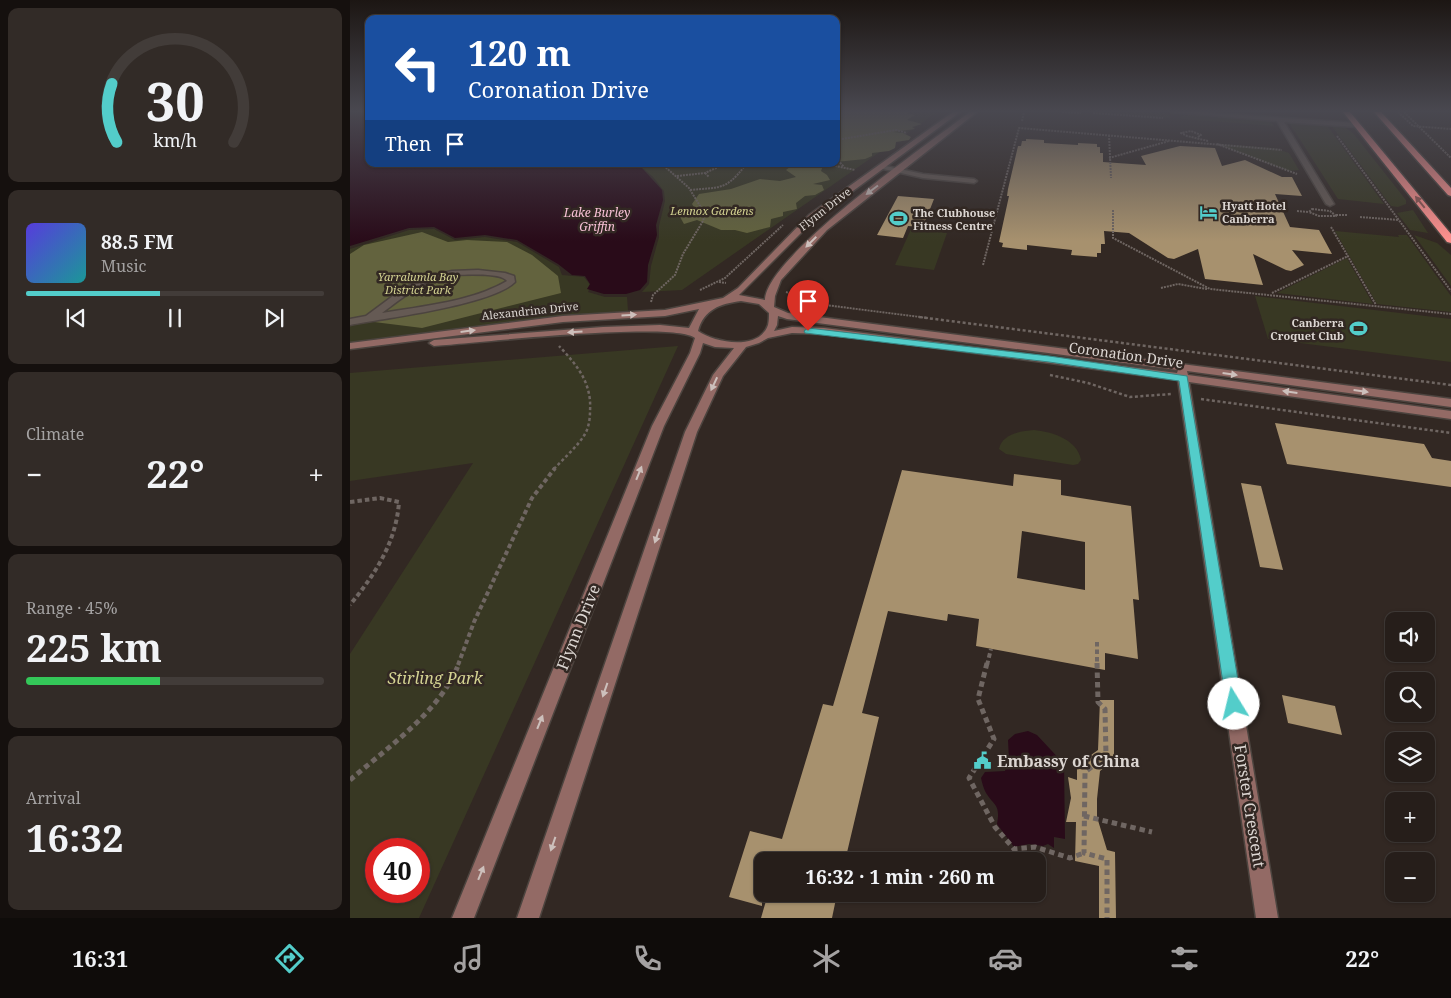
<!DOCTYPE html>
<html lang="en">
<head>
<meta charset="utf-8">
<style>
	:root { --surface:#261e1a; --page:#322b27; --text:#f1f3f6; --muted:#a4a2a2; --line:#423c39; --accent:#53cdca }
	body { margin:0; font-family:"Noto Serif",serif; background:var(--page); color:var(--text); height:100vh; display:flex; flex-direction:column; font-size:19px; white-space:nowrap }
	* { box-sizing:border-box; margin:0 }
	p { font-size:16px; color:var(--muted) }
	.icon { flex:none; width:28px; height:28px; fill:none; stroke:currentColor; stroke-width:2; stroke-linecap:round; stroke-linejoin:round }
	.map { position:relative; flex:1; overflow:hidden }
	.sheet { display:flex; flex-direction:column; gap:8px; padding:8px; background:#15100e; width:350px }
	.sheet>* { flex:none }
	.top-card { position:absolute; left:15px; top:15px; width:475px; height:152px; border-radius:10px; box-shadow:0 1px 4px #0004,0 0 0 1px var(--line); background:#1a4fa0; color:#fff; overflow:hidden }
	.fabs { position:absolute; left:1035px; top:612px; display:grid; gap:10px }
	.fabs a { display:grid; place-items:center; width:50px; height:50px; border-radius:10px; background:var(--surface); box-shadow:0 1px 4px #0004,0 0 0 1px var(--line); font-size:25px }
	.speed { position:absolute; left:15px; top:838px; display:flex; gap:10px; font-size:25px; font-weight:700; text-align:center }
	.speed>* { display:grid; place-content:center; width:65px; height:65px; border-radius:50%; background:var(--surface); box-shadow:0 1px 4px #0004,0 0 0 1px var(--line); line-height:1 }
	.speed .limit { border:8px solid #d22; background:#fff; color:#111 }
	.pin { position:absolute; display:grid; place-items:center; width:42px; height:42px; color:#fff; margin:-51px -21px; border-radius:50% 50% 50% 0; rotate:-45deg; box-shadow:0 0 5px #0007 }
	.pin .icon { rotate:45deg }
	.me { position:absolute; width:55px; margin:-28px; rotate:351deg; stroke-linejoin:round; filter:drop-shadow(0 0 4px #0008) }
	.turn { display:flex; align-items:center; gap:18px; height:105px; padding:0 20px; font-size:22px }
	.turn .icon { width:65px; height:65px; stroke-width:2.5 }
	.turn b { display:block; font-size:35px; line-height:42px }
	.then { display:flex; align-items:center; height:48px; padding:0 20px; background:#0003; gap:10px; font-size:19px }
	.big { font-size:38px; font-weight:700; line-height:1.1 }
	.sheet .tile { flex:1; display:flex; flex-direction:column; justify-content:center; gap:8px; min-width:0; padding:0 18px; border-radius:10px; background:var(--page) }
	.sheet .dial { align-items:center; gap:0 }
	.dial svg { height:130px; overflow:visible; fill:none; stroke:var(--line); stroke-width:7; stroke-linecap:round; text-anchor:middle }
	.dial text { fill:var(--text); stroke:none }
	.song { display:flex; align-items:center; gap:15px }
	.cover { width:60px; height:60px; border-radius:8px; background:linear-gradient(135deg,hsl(250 70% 55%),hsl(180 70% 35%)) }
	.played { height:5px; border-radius:2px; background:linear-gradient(90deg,var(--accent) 45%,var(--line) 45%) }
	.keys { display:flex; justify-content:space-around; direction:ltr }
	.heat { display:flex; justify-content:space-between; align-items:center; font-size:28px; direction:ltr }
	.charge { height:8px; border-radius:4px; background:linear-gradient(90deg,#34c759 45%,var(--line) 0) }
	.trip { position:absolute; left:404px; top:852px; width:292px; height:50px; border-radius:10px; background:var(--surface); box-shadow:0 1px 4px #0004,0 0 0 1px var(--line); font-weight:700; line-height:50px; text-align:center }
	.tab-bar { display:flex; height:80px; justify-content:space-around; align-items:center; background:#0f0c0a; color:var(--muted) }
	.tab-bar .icon { width:35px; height:35px }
	.tab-bar .on { color:var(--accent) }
	.tab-bar b { font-size:22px; color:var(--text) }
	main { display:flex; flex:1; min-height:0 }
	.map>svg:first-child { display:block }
	.green { fill:#383823; fill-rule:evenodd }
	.forest { fill:#63633e }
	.water { fill:#290b19 }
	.building { fill:#a7916e; fill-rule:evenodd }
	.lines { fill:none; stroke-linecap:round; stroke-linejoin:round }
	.lane-casing { stroke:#4c443f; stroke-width:3 }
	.street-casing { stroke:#4c443f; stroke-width:3 }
	.secondary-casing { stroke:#4c443f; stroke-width:3 }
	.highway-casing { stroke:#4c443f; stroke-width:3 }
	.path-far3 { stroke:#6f6662; stroke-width:2; stroke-dasharray:2 1; stroke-linecap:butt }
	.path-far2 { stroke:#6f6662; stroke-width:2.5; stroke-dasharray:3 2.5; stroke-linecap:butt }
	.path-far1 { stroke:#6f6662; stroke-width:4; stroke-dasharray:4.5 3; stroke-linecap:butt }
	.path { stroke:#6f6662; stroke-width:5; stroke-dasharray:5.5 4; stroke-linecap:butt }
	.lane { fill:#655a54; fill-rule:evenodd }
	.street { fill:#655a54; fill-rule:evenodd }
	.secondary { fill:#936a65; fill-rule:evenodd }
	.highway { fill:#ff918e; fill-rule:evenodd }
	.oneway { fill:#cdc0bc }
	.oneway2 { fill:#8e5753 }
	.route { fill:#53cdca; stroke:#368583 }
	.labels { text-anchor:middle; stroke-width:5; stroke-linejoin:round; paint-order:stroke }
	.far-poi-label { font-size:11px; font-weight:bold; fill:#dcd6d2; stroke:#322823; text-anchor:start }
	.far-street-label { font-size:11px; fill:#dcd6d2; stroke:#322823 }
	.far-park-label { font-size:11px; font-style:italic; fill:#d4d392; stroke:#322823 }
	.far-water-label { font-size:12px; font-style:italic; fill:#f7c0d5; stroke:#322823 }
	.street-label { font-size:14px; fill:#dcd6d2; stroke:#322823 }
	.near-street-label { font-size:16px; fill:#dcd6d2; stroke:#322823 }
	.near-park-label { font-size:16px; font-style:italic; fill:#d4d392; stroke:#322823 }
	.near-poi-label { font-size:16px; font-weight:bold; fill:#dcd6d2; stroke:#322823; text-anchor:start }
</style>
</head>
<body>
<main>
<section class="sheet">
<div class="tile dial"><svg viewBox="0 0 100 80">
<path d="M14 69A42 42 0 1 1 86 69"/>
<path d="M14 69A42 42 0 0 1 11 33" stroke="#53cdca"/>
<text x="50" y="56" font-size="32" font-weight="700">30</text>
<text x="50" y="72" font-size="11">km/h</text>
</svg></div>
<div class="tile">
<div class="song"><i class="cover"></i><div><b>88.5 FM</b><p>Music</p></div></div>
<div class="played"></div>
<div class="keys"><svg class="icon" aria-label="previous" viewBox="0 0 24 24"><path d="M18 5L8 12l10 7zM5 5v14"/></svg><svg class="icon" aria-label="pause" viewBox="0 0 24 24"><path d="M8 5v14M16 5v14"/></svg><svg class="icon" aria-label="next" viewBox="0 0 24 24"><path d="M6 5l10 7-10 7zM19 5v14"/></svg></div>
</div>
<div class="tile"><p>Climate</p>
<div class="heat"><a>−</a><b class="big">22°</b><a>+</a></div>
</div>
<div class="tile"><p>Range · 45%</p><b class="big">225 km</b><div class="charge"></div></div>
<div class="tile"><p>Arrival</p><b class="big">16:32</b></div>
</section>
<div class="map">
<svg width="1101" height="918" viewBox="0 0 1101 918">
	<rect width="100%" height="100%" fill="#322823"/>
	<!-- green -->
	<g class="green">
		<path d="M486,112H587L332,290L292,292L299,284L301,266L309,237V226L315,201L314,191L303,177L294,169L283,164H486Z"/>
		<path d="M743,112H808L818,114L821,118Z"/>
		<path d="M834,114L912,119L920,120L924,126L831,119L830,117Z"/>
		<path d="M943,122L976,124L1034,204L988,199L940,124Z"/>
		<path d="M981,125L994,127L1003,133L1056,200V204L1048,207L1041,206Z"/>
		<path d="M867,144L924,148L939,153L949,170L939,171Z"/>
		<path d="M1063,210L1078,233L1060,230L1047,213Z"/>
		<path d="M84,229L105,240L135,237L167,242L209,267L212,275L234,277L241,286L238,292L255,297H277L278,311L0,344V249L59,230Z"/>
		<path d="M561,229L597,233L584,270L545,265Z"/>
		<path d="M985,231L1049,237L1048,235H1057L1101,296V312L1027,304Z"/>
		<path d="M1064,235L1087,243L1101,255V286Z"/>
		<path d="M997,258L1023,304L927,293Z"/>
		<path d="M905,296L1101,319V362L918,339Z"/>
		<path d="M328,346L69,918H0V654L123,463L0,481V373ZM26,849H69V891H26Z"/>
		<path d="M684,430C702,432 727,439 731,460L728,464L723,465L656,454L649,449C652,434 670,431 684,430Z"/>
	</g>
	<!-- forest -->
	<g class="forest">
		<path d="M486,112H559L558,114L565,115L557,120L572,124L562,127L565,129L543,132L553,133L561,137L559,140L546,142L545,148L539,151L522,153V156L515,159L486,162Z"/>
		<path d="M444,164H477L473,166L471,171L477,175L480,180L463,184L472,185L474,190L465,195L455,196L446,203L447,209L433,212V216L421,219L420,227L397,233L385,230H371L347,220L334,224L330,217L334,210L345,209L342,204L349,194L381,189L410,179L430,181L446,177L436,170Z"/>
		<path d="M72,232L98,242L117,240L157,242L182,255L208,276L211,293L72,328L0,319V254L14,245Z"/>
	</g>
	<!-- water -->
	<g class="water">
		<path d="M0,112H19V164H283L292,168L312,190L313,200L306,225L307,235L298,265L297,282L290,290L276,294H254L237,289L240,284L235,276L222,275L208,264L167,240L135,235L105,238L84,227L59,228L0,246Z"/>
		<path d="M678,731L687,735L714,764L715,839L704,837V848L698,844L693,846L679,844L664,847L647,824C651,803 643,806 635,791C633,787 632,782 631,778L635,772L655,771L659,760L658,740L665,734Z"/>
	</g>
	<!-- building -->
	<g class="building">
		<path d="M676,139L694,140V143L728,145V143L747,144V147H750V153H753V162L796,165L791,156L830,146L865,148L872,166L895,160L932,177H942L952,196L925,194L940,227L969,230L982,254L942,250L954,265L941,271L936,270L903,254L913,285L855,279L848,249L824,259L818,258L779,233L754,231L755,244H751V253H747V257L721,255L722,250L677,245V250L652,247L653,243L649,242L659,196H657L658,189L668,146H671L672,141H676Z"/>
		<path d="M548,196L584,199L573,227L558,226L553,238L527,235Z"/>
		<path d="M925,423L1074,444L1082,458L1101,461V487L937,464Z"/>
		<path d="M552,470L663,486L664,474L711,480V495L781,506L789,600L783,599L788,659L755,653V670L626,646L629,619L598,614L597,621L538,611L512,713L529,717L495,861H412V906L379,897L400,831L432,839L473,704L483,706ZM672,531L735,542V590L667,578Z"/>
		<path d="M891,483L911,486L933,570L910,567Z"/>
		<path d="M932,695L985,706L992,735L938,723Z"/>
		<path d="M750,700H764V760L750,771L747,799V817L757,850L765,852L766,918H749V866L725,861L726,822H716L721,798L718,777L727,780V765L748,750Z"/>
		<path d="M418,894H487L482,918H411Z"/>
	</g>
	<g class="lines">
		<defs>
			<g id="lane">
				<path d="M531,165L573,174L624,179L627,181L624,183L573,178L529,168V166Z"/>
				<path d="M128,270L155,273L164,276L165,282C142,305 36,318 0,325V319L16,316L51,290L75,277L102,271ZM102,275C114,275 151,272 157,281C121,302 73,306 32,313C55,296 73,280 102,275Z"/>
			</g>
			<path id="street" d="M821,112H849L1007,123L1010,125L1007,127L934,122L984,204L980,206L976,204L927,121Z"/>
			<path id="secondary" d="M603,112H610L465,219L389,295L415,300C416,256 582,141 620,112H627L477,230L431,280L425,296L424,307L438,313L1101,399V407L837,371L838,375L1101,411V419L839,382L928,918H906L828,380L527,340L474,334L442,333L418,338L409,343L396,347L373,376L347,432L189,918H167L335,432L363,375L384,348L365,347L353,343L350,353L314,426L124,918H102L302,426L340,353L345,338C322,321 124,343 84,346L79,343L84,340L253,327L310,325L339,328L349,309L315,316L213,322L0,349V343L213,316L315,310L373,298L388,288L459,215ZM391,301L409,304L419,313C419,316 419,321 418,325C409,351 365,343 348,331C354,309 370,304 391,301ZM428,316L437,319L828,370L827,373L474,328L442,327L424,331L427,325Z"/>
			<g id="highway">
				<path d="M993,112H1000L1101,234V243L1097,242Z"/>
				<path d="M1024,112H1031L1101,188V196L1098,195Z"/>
			</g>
		</defs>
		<!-- lane casing -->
		<use href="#lane" class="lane-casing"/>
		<!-- street casing -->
		<use href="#street" class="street-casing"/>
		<!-- secondary casing -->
		<use href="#secondary" class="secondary-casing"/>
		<!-- highway casing -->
		<use href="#highway" class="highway-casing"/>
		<!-- path-far3 -->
		<g class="path-far3">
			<path d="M712,112L731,113"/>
			<path d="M1048,112L1063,126L1101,129"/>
			<path d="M1054,112L1101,158"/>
			<path d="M743,113L813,118"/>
			<path d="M672,121L674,112"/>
			<path d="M759,135L761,178"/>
			<path d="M987,136L1101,291"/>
			<path d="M848,137L851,135L841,131L831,133L837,136L858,141"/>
			<path d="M486,140L546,130L557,133"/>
			<path d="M867,144L947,174"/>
			<path d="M486,158L494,167"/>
			<path d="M759,158L819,141"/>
			<path d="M476,164L505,170"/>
			<path d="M355,173L359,177"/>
			<path d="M327,176L355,173L375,164"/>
			<path d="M340,190C369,187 375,191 394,167L392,164"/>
			<path d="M909,207L920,208"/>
			<path d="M931,209L934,210"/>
			<path d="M962,209L980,211L986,216H969L959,212Z"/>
			<path d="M763,210V238L860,289L1101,314"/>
			<path d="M947,211L959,212"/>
			<path d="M986,215H997"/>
			<path d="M1010,217L1049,220"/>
			<path d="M981,227L1026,305"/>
			<path d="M633,265L669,128L932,150"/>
			<path d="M369,282L376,283"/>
			<path d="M811,288L828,284L857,289"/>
			<path d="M350,290L375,278L433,225"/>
			<path d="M436,292L475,305L578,318"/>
			<path d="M922,293L998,256"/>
			<path d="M301,302L303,295L325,275L333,254L353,221L355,214L339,188L312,164"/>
		</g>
		<!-- path-far2 -->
		<g class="path-far2">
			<path d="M569,317L1101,385"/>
			<path d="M700,375L738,383L780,397L821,394"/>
			<path d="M851,399L1101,433"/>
			<path d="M204,469C214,458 228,446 235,434C239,427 240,418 240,411C242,383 227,365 209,346"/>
		</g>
		<!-- path-far1 -->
		<g class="path-far1">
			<path d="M0,502L30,498L49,502C46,543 25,574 0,605"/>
			<path d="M747,642V665"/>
			<path d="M108,665L124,622L182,498L205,468"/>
			<path d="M637,665L641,649"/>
		</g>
		<!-- path -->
		<g class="path">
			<path d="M637,663L628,699L644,739L619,778L645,827L664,849L685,847L720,858L734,853"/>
			<path d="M747,663L748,702L755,709L756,756L735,772L734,853L757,859V918"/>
			<path d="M0,780C37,748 92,710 109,663"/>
			<path d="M734,816L802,832"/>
		</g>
		<!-- lane -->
		<use href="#lane" class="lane"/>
		<!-- street -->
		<use href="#street" class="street"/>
		<!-- secondary -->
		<use href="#secondary" class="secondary"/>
		<!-- highway -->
		<use href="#highway" class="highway"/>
	</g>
	<!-- one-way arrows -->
	<defs><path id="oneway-solid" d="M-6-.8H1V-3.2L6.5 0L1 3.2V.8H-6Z" transform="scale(1.25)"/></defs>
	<g class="oneway">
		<use href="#oneway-solid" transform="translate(522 190) rotate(143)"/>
		<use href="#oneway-solid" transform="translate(461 242) rotate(135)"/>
		<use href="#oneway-solid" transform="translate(279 315) rotate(-3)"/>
		<use href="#oneway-solid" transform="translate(118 331) rotate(-7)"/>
		<use href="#oneway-solid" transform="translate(225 332) rotate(176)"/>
		<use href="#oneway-solid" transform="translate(880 374) rotate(8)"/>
		<use href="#oneway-solid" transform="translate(364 384) rotate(115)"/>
		<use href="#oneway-solid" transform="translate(1011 391) rotate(8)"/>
		<use href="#oneway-solid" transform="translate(940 392) rotate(-172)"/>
		<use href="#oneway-solid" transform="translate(289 473) rotate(-68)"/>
		<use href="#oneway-solid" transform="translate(307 536) rotate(109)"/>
		<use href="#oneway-solid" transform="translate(255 690) rotate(109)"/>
		<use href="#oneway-solid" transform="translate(190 722) rotate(-68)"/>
		<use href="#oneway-solid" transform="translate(203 844) rotate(109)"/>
		<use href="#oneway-solid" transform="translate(131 873) rotate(-68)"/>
	</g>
	<use class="oneway2" href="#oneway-solid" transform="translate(1070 202) rotate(-129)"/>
	<!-- sky -->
	<linearGradient id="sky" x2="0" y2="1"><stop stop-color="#1c1613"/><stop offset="0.46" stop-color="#494850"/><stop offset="1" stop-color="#494850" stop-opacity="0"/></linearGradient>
	<rect width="1101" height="241" fill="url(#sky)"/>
	<!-- route -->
	<path class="route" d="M458,328L699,356L837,376L892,704L890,709L884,712L878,709L876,704L829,381L699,362L455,333L454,331Z"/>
	<!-- icons -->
	<defs>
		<symbol id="hotel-bare" viewBox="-9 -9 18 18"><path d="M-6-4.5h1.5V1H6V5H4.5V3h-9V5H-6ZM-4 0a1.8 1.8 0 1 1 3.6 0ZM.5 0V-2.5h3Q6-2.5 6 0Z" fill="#53cdca" stroke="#322823" stroke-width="2.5" paint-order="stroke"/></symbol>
		<symbol id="stadium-bare" viewBox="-9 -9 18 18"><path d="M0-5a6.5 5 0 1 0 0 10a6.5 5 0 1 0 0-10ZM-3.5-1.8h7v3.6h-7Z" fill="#53cdca" stroke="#322823" stroke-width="2.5" paint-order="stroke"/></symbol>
		<symbol id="civic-bare" viewBox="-9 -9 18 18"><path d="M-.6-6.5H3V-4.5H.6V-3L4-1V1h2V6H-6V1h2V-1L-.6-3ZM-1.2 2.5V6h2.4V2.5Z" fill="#53cdca" stroke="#322823" stroke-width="2.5" paint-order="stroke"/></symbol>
	</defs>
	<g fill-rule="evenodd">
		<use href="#hotel-bare" x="846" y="200" width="25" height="25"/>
		<use href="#stadium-bare" x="536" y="206" width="25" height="25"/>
		<use href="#stadium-bare" x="996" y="316" width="25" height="25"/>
		<use href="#civic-bare" x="620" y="748" width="25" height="25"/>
	</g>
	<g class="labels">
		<!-- far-poi labels -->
		<g class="far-poi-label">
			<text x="872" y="210">Hyatt Hotel<tspan x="872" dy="13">Canberra</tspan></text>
			<text x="563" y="217">The Clubhouse<tspan x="563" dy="13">Fitness Centre</tspan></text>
			<text x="994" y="327" text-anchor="end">Canberra<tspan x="994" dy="13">Croquet Club</tspan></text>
		</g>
		<!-- far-street labels -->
		<g class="far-street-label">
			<text transform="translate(475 209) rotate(-38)" y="4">Flynn Drive</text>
			<text transform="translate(180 311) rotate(-6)" y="4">Alexandrina Drive</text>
		</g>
		<!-- far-park labels -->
		<g class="far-park-label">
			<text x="362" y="215">Lennox Gardens</text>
			<text x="68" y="281">Yarralumla Bay<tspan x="68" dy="13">District Park</tspan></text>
		</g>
		<!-- far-water labels -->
		<g class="far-water-label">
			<text x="247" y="217">Lake Burley<tspan x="247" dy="14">Griffin</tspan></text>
		</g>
		<!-- street labels -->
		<g class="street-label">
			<text transform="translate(776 355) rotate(8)" y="5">Coronation Drive</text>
		</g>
		<!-- near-street labels -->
		<g class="near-street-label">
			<text transform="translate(228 627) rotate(-68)" y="6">Flynn Drive</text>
			<text transform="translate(900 806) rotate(81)" y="6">Forster Crescent</text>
		</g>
		<!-- near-park labels -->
		<g class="near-park-label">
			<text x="85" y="684">Stirling Park</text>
		</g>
		<!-- near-poi labels -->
		<g class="near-poi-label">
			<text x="647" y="767">Embassy of China</text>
		</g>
	</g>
</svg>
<div class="fabs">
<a><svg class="icon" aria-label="sound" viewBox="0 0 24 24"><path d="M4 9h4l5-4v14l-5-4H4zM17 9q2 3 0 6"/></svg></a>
<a><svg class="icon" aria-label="search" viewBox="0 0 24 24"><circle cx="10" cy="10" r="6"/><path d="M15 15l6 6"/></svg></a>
<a><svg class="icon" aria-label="layers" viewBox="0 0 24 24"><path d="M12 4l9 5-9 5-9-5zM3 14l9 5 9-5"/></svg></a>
<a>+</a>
<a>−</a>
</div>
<div class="speed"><div class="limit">40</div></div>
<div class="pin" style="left:458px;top:331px;background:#d93025"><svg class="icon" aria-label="arrive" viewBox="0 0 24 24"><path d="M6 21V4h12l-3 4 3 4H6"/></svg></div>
<svg class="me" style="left:884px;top:704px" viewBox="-20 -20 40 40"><circle r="19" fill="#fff"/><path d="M0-13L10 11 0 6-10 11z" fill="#53cdca"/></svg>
<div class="trip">16:32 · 1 min · 260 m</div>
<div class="top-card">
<div class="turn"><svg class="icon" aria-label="left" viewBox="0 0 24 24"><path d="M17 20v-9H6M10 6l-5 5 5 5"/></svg><div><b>120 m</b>Coronation Drive</div></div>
<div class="then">Then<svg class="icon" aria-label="arrive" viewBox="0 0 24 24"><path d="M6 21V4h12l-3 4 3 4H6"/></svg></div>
</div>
</div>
</main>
<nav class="tab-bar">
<b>16:31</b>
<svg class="icon on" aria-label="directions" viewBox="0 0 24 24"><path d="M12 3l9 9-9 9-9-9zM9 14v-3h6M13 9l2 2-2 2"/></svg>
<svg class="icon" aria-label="music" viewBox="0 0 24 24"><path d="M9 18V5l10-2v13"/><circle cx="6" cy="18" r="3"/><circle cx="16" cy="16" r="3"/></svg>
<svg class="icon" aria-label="phone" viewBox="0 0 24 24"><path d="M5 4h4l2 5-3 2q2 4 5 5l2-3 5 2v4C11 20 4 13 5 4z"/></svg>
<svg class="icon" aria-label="climate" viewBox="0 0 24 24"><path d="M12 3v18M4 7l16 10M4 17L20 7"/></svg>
<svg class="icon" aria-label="car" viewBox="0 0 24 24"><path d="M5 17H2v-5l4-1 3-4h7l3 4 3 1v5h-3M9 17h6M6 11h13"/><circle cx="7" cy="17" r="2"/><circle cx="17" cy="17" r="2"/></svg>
<svg class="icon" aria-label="filters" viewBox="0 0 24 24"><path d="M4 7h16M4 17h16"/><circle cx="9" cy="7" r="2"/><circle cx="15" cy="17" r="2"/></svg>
<b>22°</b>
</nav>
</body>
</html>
